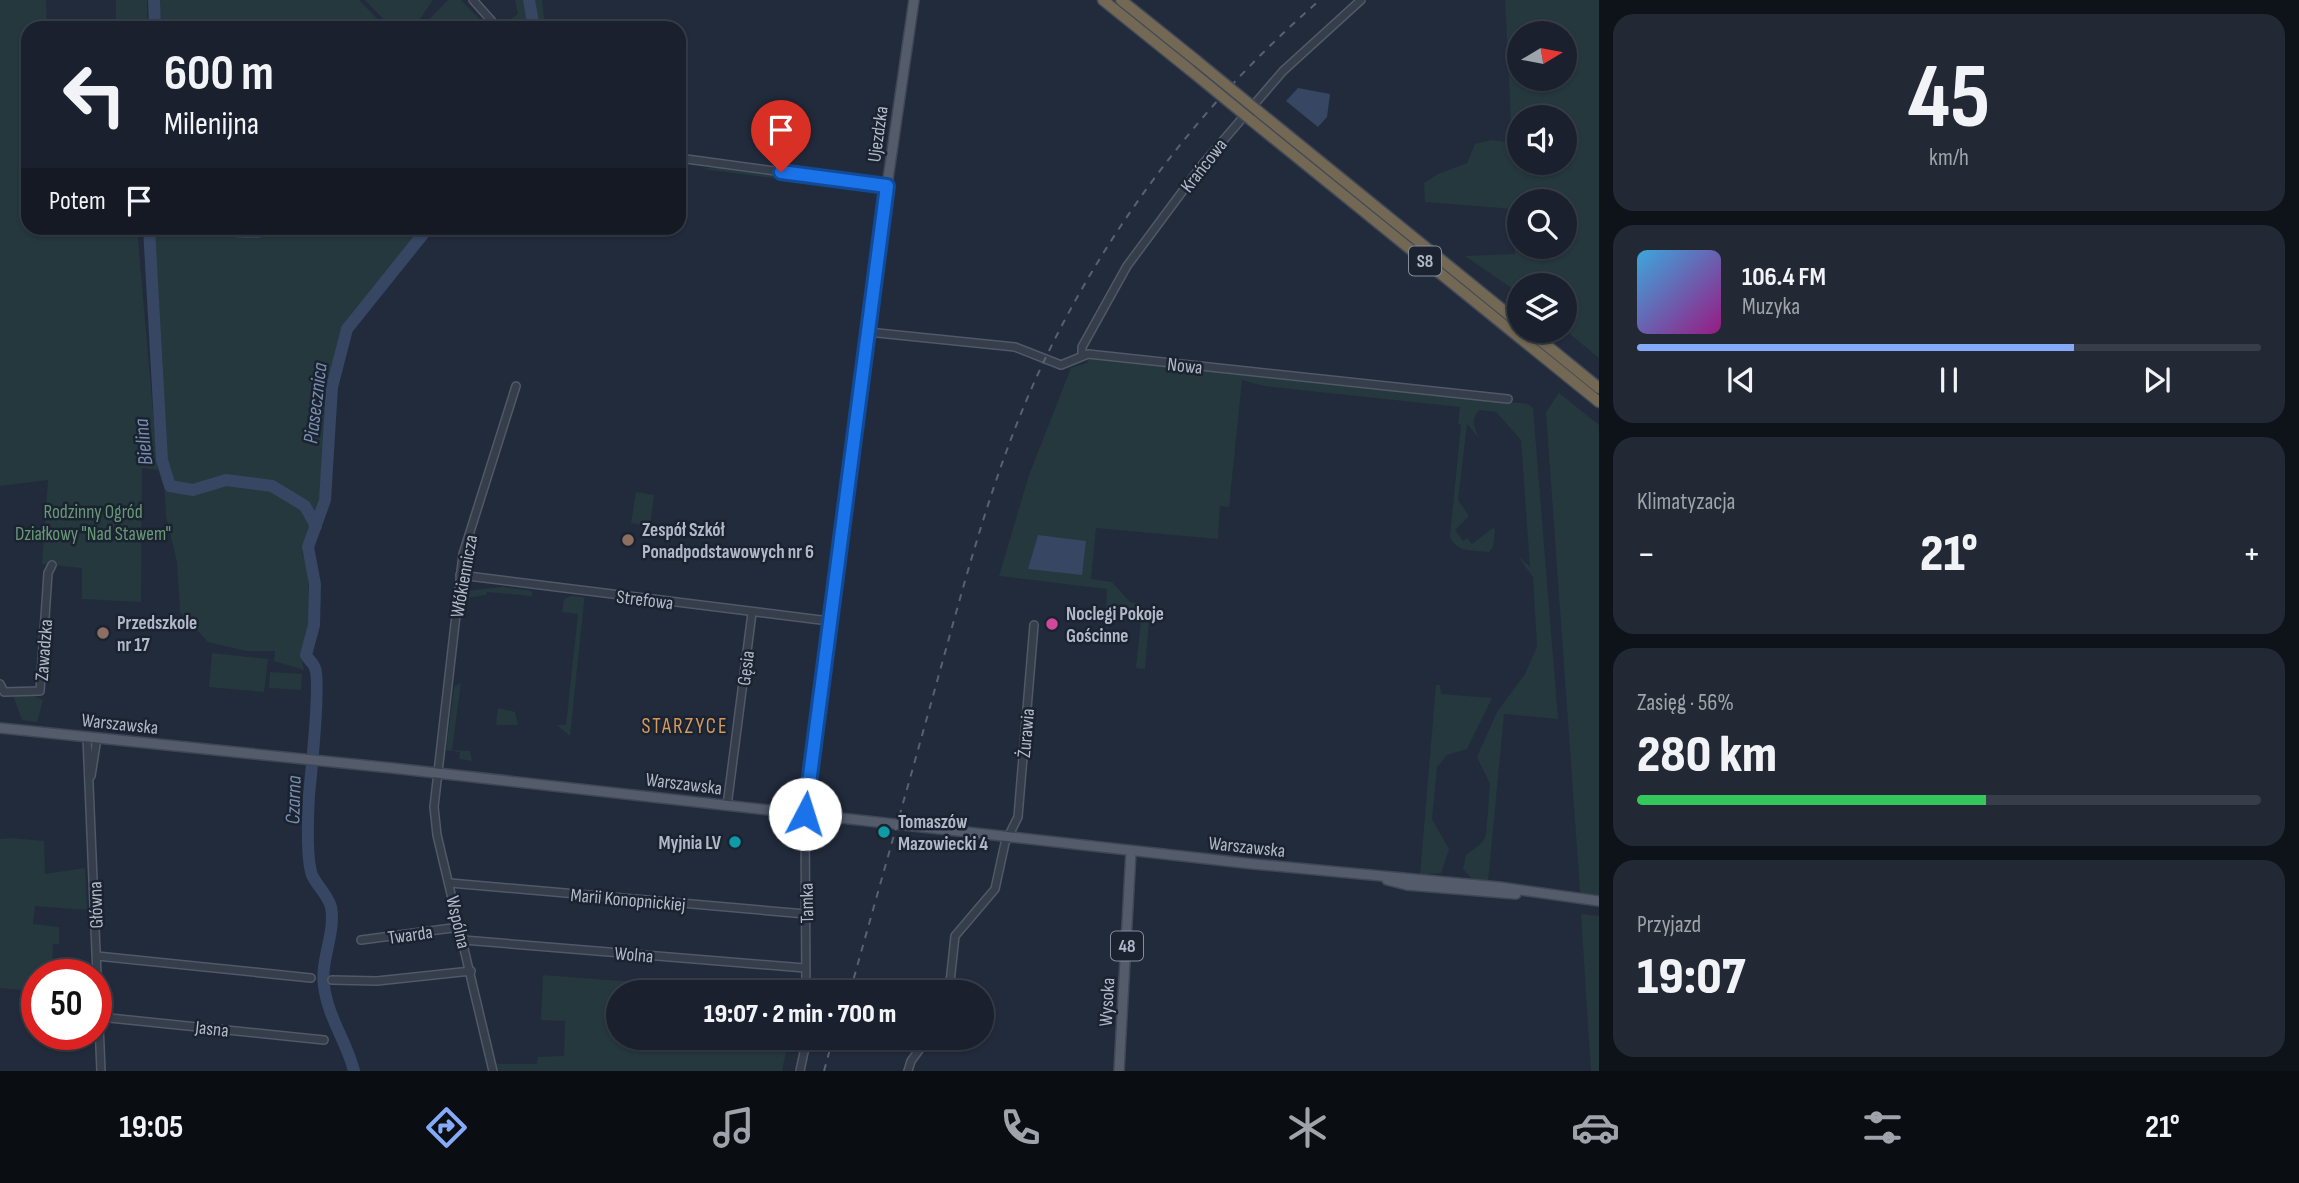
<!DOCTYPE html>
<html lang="pl">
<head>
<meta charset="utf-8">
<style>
	:root { --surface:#1a202d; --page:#232835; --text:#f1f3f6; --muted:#9fa3aa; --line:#383e49; --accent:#85aaf9 }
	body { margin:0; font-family:"Sofia Sans Condensed",sans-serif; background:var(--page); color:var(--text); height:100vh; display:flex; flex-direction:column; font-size:26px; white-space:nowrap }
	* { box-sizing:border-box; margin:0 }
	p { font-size:23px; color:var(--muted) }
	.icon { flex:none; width:38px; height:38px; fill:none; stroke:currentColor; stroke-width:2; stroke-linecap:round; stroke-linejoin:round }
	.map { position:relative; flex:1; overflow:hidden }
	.drawer { display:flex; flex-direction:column; gap:14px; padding:14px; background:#0e1219; width:700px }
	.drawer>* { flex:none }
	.guide { position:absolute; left:21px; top:21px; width:665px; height:214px; border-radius:21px; box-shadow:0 2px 5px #0004,0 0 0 2px var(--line); background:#1a202d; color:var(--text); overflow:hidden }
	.needle { width:46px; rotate:80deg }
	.tools { position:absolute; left:1507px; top:21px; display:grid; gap:14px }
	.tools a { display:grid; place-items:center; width:70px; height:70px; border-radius:50%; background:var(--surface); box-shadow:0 2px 5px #0004,0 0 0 2px var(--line); font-size:35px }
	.speed { position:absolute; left:21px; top:959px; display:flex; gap:14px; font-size:35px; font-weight:700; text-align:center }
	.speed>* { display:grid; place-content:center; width:91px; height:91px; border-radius:50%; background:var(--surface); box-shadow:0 2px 5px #0004,0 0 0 2px var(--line); line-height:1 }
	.speed .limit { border:10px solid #d22; background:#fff; color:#111 }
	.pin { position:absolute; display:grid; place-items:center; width:60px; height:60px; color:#fff; margin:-72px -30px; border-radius:50% 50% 50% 0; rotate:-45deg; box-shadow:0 0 7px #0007 }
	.pin .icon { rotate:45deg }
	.me { position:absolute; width:77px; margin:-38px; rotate:5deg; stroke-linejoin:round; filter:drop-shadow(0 0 5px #0008) }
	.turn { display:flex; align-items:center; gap:24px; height:147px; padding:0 28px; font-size:32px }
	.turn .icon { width:91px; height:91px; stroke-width:2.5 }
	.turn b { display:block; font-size:49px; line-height:60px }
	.then { display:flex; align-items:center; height:66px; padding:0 28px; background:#0003; gap:14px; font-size:26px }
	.big { font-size:52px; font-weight:800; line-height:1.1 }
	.drawer .widget { flex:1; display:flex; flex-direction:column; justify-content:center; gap:10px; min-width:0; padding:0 24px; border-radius:21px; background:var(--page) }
	.drawer .dial { align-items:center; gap:0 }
	.dial b { font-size:91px; line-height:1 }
	.song { display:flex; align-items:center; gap:21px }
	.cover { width:84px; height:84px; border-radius:10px; background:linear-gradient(135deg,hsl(200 70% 55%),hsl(310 70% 35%)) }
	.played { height:7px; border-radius:4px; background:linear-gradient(90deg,var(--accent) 70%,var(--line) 70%) }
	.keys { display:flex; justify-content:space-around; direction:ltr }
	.heat { display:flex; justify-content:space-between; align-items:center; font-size:38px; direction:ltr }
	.charge { height:10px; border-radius:5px; background:linear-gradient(90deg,#34c759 56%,var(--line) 0) }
	.trip { position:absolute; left:606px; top:980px; width:388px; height:70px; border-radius:35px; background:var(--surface); box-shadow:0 2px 5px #0004,0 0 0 2px var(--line); font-weight:800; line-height:70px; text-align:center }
	.menu { display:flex; height:112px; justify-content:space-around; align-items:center; background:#0a0d12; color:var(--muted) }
	.menu .icon { width:49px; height:49px }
	.menu .active { color:var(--accent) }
	.menu b { font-size:32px; color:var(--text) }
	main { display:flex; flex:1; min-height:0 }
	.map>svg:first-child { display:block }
	.green { fill:#24383d; fill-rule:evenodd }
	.water { fill:#364663 }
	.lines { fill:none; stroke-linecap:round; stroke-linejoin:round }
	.river { stroke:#364663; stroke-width:12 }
	.minor-casing { stroke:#515867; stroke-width:10 }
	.major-casing { stroke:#3f4755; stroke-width:12 }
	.highway-casing { stroke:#414857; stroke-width:13 }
	.minor { stroke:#363e4c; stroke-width:7 }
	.major { stroke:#545c6c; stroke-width:9 }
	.highway { stroke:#726853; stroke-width:10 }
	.rail { stroke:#586173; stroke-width:2; stroke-dasharray:7 7; stroke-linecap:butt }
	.highway-bridge-casing { stroke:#414857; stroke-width:13; stroke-linecap:butt }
	.highway-bridge { stroke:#726853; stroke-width:10 }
	.route-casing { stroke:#114b97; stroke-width:18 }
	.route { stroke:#1a73e8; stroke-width:12 }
	.education-dot { fill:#8d6e63; stroke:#1b2331; stroke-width:2.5 }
	.hotel-dot { fill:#d1479c; stroke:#1b2331; stroke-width:2.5 }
	.culture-dot { fill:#0f9aa8; stroke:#1b2331; stroke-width:2.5 }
	.labels { text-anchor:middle; stroke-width:5; stroke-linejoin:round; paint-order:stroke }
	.shield { fill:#1b2331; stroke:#848b9a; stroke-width:2 }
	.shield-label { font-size:18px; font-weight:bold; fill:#b1b8c7 }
	.street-label { font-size:19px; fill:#b1b8c7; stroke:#1b2331 }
	.park-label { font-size:19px; fill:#689977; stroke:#1b2331 }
	.poi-label { font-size:19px; font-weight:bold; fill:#b1b8c7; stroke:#1b2331; text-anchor:start }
	.water-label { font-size:21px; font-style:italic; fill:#798db0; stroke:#1b2331 }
	.neighbourhood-label { font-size:21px; letter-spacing:2px; fill:#d59a5f; stroke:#1b2331 }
</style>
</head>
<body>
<main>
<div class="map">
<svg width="1599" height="1071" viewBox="0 0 1599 1071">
	<rect width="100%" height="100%" fill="#222b3c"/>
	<!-- green -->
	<g class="green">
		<path d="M0,0H46L47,28H28V228H137L158,470L142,468L141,602L82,599V568L42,564L48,480L0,486Z"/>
		<rect x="116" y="0" width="31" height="28"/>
		<path d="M157,0H359L386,28H157Z"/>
		<path d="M365,0H433L414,28H392Z"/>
		<path d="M448,0H461L488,28H421Z"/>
		<path d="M515,0H542L545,28H519L511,19L518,14Z"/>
		<path d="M1505,0H1599V358L1565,330L1564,285H1519V293L1465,256L1515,254L1513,209L1425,202L1424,183L1438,174L1467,163L1475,144L1491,140L1512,143ZM1519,33H1564V79H1519ZM1519,117H1564V163H1519ZM1519,201H1564V247H1519Z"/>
		<path d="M718,167L800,178L802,182L702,169Z"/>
		<path d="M150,228H424L345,328L331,386L324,482L302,552L308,570L310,624L301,656L304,670L274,661L275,651H246L208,642L180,612L177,562L166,516Z"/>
		<path d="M1089,357L1528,404L1533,408L1558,719L1504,714L1488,882L1472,879L1463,869L1466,855L1482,843L1486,835L1490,784L1477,757L1497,712L1525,674L1537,647L1533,577L1518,556L1530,567L1521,440L1496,412L1480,410C1469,419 1475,428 1479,438L1467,424L1458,500L1469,516L1455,530L1463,541L1467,538L1472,544L1493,528L1495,530L1493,547L1489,552C1474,550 1455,553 1450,536L1461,425L1458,424L1460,407L1264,386L1242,380L1229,507L1220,506L1218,539L1096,528L1091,579L1112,582L1130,602L1141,604L1149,621L1145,669L1136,668L1142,612L1106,608L1107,589L999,576L1029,475L1071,368L1087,363Z"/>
		<path d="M1559,393L1599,425V896L1582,894L1580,891L1546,412Z"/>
		<path d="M636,492L654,495L650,526L631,523Z"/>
		<path d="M503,587L532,591V596L487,592L486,595L465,598L466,591Z"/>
		<path d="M570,596L584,597V602L570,736L557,725H566L578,614L562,612L564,600Z"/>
		<path d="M212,653L268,659L264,692L209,687Z"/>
		<path d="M270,672L302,674L301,690L269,688Z"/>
		<path d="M461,682L452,750L470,751L472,761L459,759L460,752L446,750L454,687Z"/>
		<path d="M1436,685H1440L1441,694L1492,698L1467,749L1447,755L1437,767L1432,819L1449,849L1441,873L1420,875Z"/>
		<path d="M15,694L31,695L43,700L37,722L22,720L13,696Z"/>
		<path d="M498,708L515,712L518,725H496Z"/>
		<path d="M12,838L44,841L45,874L85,868L87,910L35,906L33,924L59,927V944H53L52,968L36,967L34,991L0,988V839Z"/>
		<path d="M1581,914L1599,916V1071H1591Z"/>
		<path d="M543,975L767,992H618V1038H789L782,1071H499L497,1064H537L538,1057L564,1056L565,1021L541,1020Z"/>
	</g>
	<!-- water -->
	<g class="water">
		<path d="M1298,88L1330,94L1327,117L1318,127L1286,101Z"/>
		<path d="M211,228H269L260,238C241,238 227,239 211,228Z"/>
		<path d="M1038,535L1086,541L1082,575L1028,569Z"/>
	</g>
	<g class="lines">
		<!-- river -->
		<g class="river">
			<path d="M154,0L155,28"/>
			<path d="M529,0L534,28"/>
			<path d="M149,228L162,460L170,486L193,490L226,480L272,486L305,506L316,526"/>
			<path d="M354,1071C347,1042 328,1018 324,986C320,960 336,933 331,907C328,895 317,886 312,875C306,858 308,814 309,795C311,774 321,682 315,668C314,664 308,659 306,655L314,625L315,584L308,547L325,500L332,387L347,329L428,228"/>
		</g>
		<defs>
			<g id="minor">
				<path d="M473,0L498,28"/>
				<path d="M679,158L887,186"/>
				<path d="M868,332L1015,347L1061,365L1088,354L1508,399"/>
				<path d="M1082,356V347L1127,266L1202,165L1283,71L1361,0"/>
				<path d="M460,575L829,621"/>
				<path d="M0,684L4,692L40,691L48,573L52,565"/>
				<path d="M87,737L101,1071"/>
				<path d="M91,776L97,738"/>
				<path d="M727,806L752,613"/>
				<path d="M805,814L806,992"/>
				<path d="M450,883L806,914"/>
				<path d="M361,940L460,927"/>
				<path d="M463,940L805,968"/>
				<path d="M97,956L311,978"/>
				<path d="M332,980L377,981L471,971"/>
				<path d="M949,992L955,936L995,889L1005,843L1018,817L1034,625"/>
				<path d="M100,1017L324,1040"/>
				<path d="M493,1071L437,835L434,807L463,554L516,386"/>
				<path d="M800,1071L807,1038"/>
				<path d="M908,1071L911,1061L928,1038"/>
			</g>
			<g id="major">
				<path d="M0,728L392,768L1253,864L1499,887L1599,901"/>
				<path d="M805,814L887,186L914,0"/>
				<path d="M1387,880L1407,885L1516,894"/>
				<path d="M1119,1071L1131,851"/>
			</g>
			<g id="highway">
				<path d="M1103,0L1190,70"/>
				<path d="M1121,0L1197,61"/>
				<path d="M1258,111L1519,323"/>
				<path d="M1251,120L1599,402"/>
				<path d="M1529,331L1599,388"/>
			</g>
		</defs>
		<!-- minor casing -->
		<use href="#minor" class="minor-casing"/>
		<!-- major casing -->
		<use href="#major" class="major-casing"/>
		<!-- highway casing -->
		<use href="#highway" class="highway-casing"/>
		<!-- minor -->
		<use href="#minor" class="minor"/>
		<!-- major -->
		<use href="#major" class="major"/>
		<!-- highway -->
		<use href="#highway" class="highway"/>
		<!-- rail -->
		<g class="rail">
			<path d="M850,992C880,884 911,776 941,667C970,562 998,457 1045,359C1111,222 1205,99 1320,0"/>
			<path d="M824,1071L833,1038"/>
		</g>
		<defs>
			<g id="highway-bridge">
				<path d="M1197,61L1258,111"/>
				<path d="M1190,70L1251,120"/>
			</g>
		</defs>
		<!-- highway-bridge casing -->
		<use href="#highway-bridge" class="highway-bridge-casing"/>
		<!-- highway-bridge -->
		<use href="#highway-bridge" class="highway-bridge"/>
	</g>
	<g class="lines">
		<defs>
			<path id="route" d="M781,172L887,186L805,814"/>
		</defs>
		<!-- route casing -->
		<use href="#route" class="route-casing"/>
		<!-- route -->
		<use href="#route" class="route"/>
	</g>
	<!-- markers -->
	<g class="education-dot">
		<circle cx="628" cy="540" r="7"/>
		<circle cx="103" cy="633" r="7"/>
	</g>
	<circle class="hotel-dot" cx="1052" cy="624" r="7"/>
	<g class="culture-dot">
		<circle cx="884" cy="832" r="7"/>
		<circle cx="735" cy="842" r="7"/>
	</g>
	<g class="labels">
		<!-- shield labels -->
		<g class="shield">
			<rect x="1409" y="246.5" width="32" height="29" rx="5"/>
			<rect x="1111" y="931.5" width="32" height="29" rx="5"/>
		</g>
		<g class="shield-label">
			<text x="1425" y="267">S8</text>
			<text x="1127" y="952">48</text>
		</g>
		<!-- street labels -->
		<g class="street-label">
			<text transform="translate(877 134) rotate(-82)" y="7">Ujezdzka</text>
			<text transform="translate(1203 165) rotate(-52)" y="7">Krańcowa</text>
			<text transform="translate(1185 365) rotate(6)" y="7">Nowa</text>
			<text transform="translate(463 576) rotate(-80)" y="7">Włókiennicza</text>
			<text transform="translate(645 599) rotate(7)" y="7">Strefowa</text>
			<text transform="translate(43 650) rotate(-86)" y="7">Zawadzka</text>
			<text transform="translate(745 668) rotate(-83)" y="7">Gęsia</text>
			<text transform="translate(120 723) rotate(6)" y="7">Warszawska</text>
			<text transform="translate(1025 733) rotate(-85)" y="7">Żurawia</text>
			<text transform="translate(684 783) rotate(7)" y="7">Warszawska</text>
			<text transform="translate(1247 846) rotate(6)" y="7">Warszawska</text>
			<text transform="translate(628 899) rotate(5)" y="7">Marii Konopnickiej</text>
			<text transform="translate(806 903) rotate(-91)" y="7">Tamka</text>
			<text transform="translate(95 905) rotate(-92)" y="7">Główna</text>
			<text transform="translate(459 922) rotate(77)" y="7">Wspólna</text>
			<text transform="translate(410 934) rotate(-8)" y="7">Twarda</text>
			<text transform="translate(634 954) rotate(5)" y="7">Wolna</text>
			<text transform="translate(1106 1002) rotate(-87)" y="7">Wysoka</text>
			<text transform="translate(212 1028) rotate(6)" y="7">Jasna</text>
		</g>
		<!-- park labels -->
		<g class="park-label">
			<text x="93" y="518">Rodzinny Ogród<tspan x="93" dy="22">Działkowy "Nad Stawem"</tspan></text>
		</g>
		<!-- poi labels -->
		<g class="poi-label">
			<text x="642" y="536">Zespół Szkół<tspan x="642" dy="22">Ponadpodstawowych nr 6</tspan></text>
			<text x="1066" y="620">Noclegi Pokoje<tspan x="1066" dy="22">Gościnne</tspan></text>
			<text x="117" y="629">Przedszkole<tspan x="117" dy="22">nr 17</tspan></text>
			<text x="898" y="828">Tomaszów<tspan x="898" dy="22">Mazowiecki 4</tspan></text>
			<text x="721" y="849" text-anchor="end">Myjnia LV</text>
		</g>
		<!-- water labels -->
		<g class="water-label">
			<text transform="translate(315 403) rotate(-83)" y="7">Piasecznica</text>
			<text transform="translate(143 442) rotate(-96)" y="7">Bielina</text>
			<text transform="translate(293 800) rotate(-88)" y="7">Czarna</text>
		</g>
		<!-- neighbourhood labels -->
		<g class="neighbourhood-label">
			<text x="685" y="733">STARZYCE</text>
		</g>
	</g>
</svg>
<div class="tools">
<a><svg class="needle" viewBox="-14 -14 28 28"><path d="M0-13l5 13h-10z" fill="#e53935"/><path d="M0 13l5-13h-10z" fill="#9fa3aa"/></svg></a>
<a><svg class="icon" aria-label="sound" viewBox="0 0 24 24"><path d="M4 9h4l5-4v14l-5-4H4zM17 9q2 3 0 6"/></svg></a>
<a><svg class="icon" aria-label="search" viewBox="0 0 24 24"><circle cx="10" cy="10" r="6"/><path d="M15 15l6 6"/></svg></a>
<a><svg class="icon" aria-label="layers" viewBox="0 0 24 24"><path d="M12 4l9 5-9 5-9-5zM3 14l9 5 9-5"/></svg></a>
</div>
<div class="speed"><div class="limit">50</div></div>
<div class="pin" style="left:781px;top:172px;background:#d93025"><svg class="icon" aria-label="arrive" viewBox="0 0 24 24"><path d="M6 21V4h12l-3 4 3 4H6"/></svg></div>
<svg class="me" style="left:805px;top:814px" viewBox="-20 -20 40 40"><circle r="19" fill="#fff"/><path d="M0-13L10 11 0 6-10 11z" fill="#1a73e8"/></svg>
<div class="trip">19:07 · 2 min · 700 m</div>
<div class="guide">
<div class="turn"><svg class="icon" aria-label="left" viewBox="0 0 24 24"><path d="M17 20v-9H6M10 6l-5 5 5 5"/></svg><div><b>600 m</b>Milenijna</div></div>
<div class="then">Potem<svg class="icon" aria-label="arrive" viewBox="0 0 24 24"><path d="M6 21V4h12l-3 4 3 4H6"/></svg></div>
</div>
</div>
<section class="drawer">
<div class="widget dial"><b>45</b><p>km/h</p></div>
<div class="widget">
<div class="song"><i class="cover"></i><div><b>106.4 FM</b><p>Muzyka</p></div></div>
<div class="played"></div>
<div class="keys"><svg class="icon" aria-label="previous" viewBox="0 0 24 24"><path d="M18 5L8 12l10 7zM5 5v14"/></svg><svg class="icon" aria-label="pause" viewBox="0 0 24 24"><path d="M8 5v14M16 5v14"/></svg><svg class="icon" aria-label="next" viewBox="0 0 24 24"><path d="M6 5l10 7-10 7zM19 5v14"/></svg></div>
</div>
<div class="widget"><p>Klimatyzacja</p>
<div class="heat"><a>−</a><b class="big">21°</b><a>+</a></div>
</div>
<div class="widget"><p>Zasięg · 56%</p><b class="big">280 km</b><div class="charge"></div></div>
<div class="widget"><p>Przyjazd</p><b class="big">19:07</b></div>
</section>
</main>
<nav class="menu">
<b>19:05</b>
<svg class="icon active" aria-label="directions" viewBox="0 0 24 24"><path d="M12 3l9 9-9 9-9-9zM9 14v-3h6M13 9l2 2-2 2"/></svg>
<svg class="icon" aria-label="music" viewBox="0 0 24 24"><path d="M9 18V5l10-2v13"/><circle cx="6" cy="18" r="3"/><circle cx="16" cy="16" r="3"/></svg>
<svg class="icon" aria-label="phone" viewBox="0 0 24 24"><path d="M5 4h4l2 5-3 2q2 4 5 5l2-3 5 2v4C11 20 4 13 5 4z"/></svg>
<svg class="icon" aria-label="climate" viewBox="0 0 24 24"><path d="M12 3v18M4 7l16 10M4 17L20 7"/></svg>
<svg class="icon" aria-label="car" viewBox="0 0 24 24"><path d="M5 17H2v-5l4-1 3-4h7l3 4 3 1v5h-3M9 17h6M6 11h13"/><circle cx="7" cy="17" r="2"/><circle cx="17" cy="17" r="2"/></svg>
<svg class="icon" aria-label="filters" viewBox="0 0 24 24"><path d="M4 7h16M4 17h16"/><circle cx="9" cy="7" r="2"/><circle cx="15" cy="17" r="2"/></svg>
<b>21°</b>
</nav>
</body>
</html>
